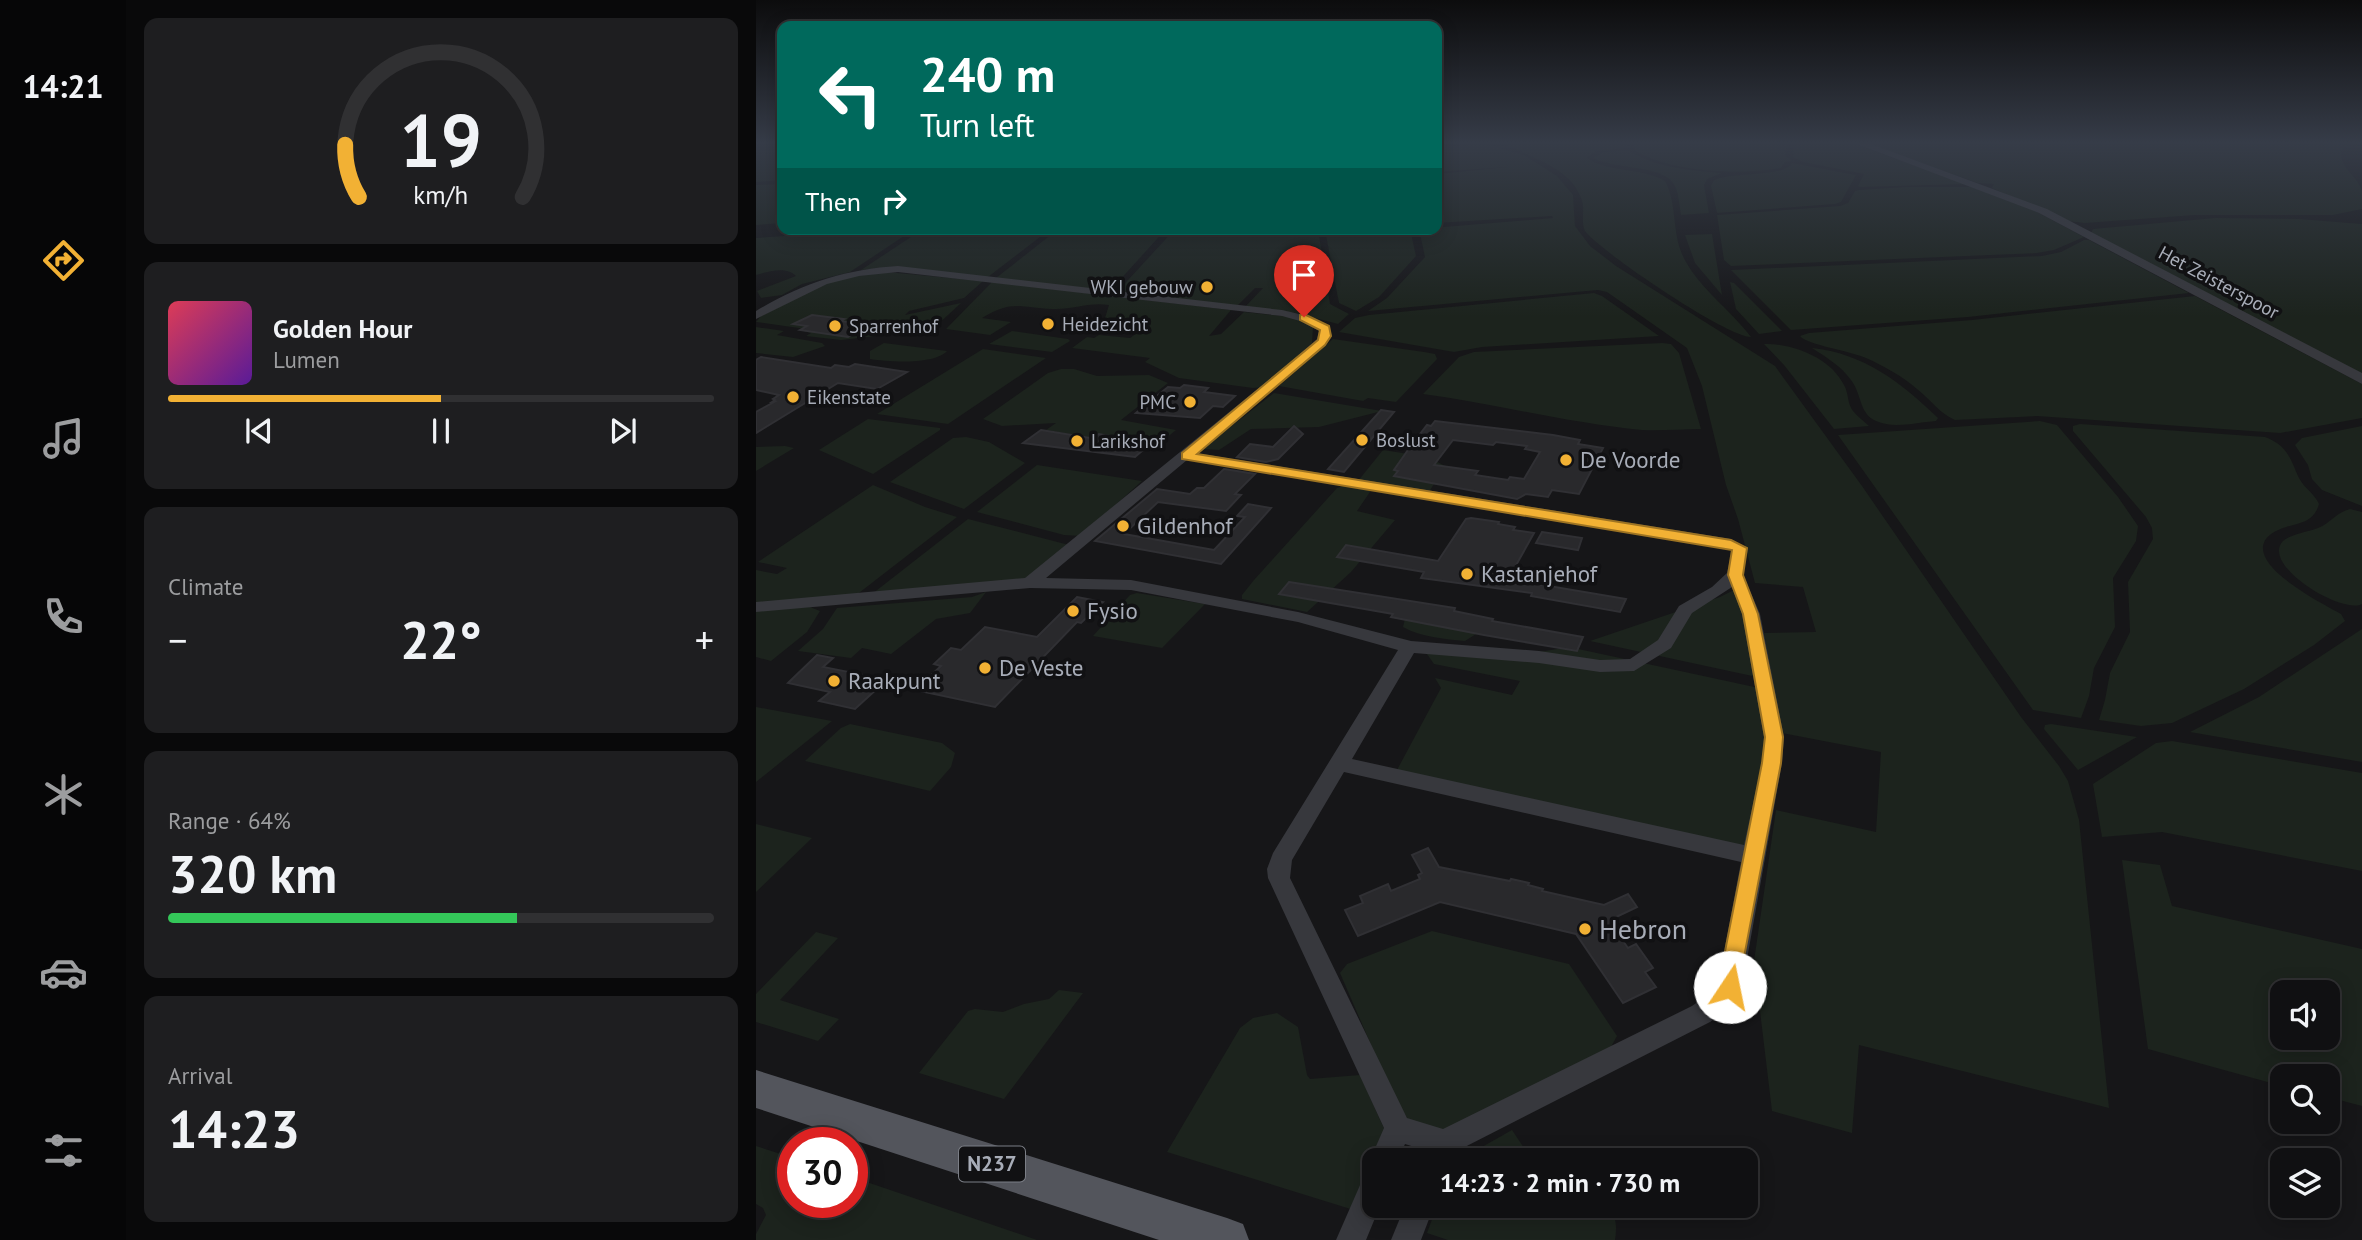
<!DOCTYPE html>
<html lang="en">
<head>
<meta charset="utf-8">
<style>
	:root { --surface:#101012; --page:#1e1e20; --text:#f1f3f6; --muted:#9c9d9f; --line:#303032; --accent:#f2b134 }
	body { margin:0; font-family:"PT Sans",sans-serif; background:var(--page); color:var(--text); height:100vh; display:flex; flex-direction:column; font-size:26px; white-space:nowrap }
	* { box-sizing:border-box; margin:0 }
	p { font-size:23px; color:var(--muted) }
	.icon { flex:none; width:38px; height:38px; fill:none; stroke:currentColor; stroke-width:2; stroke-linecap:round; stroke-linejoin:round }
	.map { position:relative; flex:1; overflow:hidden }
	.sheet { display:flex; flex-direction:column; gap:18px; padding:18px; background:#09090a; width:630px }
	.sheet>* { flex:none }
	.top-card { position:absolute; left:21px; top:21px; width:665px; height:214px; border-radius:14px; box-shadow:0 4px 18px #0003,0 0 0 2px var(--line); background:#00695c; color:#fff; overflow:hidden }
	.controls { position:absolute; left:1514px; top:980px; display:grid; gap:14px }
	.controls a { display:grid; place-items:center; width:70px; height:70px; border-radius:14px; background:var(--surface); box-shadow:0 4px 18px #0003,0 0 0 2px var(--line); font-size:35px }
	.speed { position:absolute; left:21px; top:1127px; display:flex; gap:14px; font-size:35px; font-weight:700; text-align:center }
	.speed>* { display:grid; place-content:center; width:91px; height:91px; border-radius:50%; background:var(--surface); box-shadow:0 4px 18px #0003,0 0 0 2px var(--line); line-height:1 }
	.speed .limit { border:10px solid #d22; background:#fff; color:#111 }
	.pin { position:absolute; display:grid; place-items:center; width:60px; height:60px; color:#fff; margin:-72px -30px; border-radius:50% 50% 50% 0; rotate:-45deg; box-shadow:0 0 7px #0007 }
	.pin .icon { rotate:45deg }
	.me { position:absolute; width:77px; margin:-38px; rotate:11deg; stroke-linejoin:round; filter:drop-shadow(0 0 5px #0008) }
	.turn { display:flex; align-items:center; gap:24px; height:147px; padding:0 28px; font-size:32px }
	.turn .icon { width:91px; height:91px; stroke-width:2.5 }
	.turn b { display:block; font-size:49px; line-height:60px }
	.then { display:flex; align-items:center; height:66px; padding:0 28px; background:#0003; gap:14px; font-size:26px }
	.big { font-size:52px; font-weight:700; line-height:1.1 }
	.sheet .card { flex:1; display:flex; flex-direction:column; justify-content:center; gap:10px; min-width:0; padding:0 24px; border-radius:14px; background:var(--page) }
	.sheet .dial { align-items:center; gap:0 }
	.dial svg { height:182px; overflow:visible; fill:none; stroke:var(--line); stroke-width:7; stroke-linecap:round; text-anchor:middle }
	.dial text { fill:var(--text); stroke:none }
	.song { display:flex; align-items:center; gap:21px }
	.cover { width:84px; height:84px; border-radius:10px; background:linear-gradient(135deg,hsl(350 70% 55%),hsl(270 70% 35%)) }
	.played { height:7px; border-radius:4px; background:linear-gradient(90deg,var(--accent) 50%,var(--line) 50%) }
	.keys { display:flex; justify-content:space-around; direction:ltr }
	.heat { display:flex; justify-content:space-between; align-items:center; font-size:38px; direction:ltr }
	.charge { height:10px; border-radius:5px; background:linear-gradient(90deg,#34c759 64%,var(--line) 0) }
	.trip { position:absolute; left:606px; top:1148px; width:396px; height:70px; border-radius:14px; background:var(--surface); box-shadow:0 4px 18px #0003,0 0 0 2px var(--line); font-weight:700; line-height:70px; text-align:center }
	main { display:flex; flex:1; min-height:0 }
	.menu { display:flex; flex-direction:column; width:126px; justify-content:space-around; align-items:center; background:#060607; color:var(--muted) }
	.menu .icon { width:49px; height:49px }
	.menu .on { color:var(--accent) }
	.menu b { font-size:32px; color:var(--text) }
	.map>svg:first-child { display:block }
	.green { fill:#1c231d; fill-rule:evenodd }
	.building { fill:#29292c; stroke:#303034; stroke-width:2; fill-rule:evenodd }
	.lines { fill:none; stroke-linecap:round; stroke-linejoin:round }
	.minor { fill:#37383d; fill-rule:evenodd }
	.tertiary { fill:#37383d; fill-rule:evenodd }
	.primary { fill:#53555c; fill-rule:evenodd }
	.route { fill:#f2b134; stroke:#9d7322; stroke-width:2 }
	.poi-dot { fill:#f2b134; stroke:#111113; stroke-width:2.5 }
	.labels { text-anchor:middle; stroke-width:7; stroke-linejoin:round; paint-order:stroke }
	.far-street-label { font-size:19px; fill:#a8adb8; stroke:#111113 }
	.far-poi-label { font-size:19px; fill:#a8adb8; stroke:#111113; text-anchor:start }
	.shield { fill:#111113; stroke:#7b7e86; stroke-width:2 }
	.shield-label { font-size:21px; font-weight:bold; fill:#a8adb8 }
	.poi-label { font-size:23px; fill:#a8adb8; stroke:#111113; text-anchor:start }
	.near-poi-label { font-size:28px; fill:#a8adb8; stroke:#111113; text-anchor:start }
</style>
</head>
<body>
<main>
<nav class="menu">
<b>14:21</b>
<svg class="icon on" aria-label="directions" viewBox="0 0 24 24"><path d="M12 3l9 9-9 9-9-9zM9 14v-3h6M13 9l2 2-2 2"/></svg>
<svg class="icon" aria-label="music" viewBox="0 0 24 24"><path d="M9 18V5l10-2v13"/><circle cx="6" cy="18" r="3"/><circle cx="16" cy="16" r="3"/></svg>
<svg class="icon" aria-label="phone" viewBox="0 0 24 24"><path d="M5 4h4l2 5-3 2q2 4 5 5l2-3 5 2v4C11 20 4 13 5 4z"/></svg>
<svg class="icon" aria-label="climate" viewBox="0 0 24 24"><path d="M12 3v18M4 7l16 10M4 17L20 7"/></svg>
<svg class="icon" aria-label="car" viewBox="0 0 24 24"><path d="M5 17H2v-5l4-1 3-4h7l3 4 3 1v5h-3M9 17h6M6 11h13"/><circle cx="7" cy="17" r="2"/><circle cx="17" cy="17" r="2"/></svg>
<svg class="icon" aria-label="filters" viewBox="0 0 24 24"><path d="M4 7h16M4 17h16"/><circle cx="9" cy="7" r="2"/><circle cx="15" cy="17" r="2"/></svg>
</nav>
<section class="sheet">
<div class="card dial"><svg viewBox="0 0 100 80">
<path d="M14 69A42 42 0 1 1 86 69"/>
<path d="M14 69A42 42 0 0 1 8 46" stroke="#f2b134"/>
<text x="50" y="56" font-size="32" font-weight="700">19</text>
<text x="50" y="72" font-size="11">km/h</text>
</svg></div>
<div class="card">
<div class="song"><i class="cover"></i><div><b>Golden Hour</b><p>Lumen</p></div></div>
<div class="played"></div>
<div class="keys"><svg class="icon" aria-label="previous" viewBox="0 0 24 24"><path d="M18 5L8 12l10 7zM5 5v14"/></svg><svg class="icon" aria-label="pause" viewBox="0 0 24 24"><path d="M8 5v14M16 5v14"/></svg><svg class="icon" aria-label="next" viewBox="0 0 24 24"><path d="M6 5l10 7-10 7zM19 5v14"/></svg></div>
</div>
<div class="card"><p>Climate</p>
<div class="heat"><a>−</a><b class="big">22°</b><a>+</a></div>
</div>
<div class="card"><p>Range · 64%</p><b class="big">320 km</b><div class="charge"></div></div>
<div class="card"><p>Arrival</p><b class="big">14:23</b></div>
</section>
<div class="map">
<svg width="1606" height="1240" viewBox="0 0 1606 1240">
	<rect width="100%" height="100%" fill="#161618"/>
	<!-- green -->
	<g class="green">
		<path d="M0,144H26V180L0,182Z"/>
		<path d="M729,144L768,155L801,176L817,195L819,226L834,246L860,266L1019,366L1106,486L1265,717L1303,766L1312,781L1323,820L1353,1108L1103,1045L1096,1133L1016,1111L998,961L1020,810L1120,832L1125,752L1026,733L1008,633L1060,632L1047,587L999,583L982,519L970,485L946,386L931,348L851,292L842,290L612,311L631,298L669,257L663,229L797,218L796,216L681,223V174L751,167L681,172V147Z"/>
		<path d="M750,144H871V148L840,151L831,158C853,173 885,167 909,181C921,202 916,231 926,254C940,286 974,309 995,337C971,337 846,253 829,231C824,220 830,209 825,198C814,167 774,158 750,144Z"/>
		<path d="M877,144H1031L1029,155L1036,161L1029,162L1025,168C984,175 916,173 880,151Z"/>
		<path d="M1038,144H1098L1211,184L1104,187L1102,186L1108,174L1047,162L1037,157Z"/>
		<path d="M1112,144H1592L1585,151C1584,169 1602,176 1606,191C1606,196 1606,204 1606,209L1577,215H1439L1329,223L1311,221L1236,188L1238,184L1222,183Z"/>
		<path d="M872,150C899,168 935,170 966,173L951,179L948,185L953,213L925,215C923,206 923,191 917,183C905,165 856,169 837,158L848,152Z"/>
		<path d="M1036,163L1100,175L1085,202L1079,204L961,213L955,186L958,180C976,172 1029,177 1036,163Z"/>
		<path d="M26,184V223L0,225V185Z"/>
		<path d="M1150,187H1216L1281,212L1328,237L1298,250L1281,253L975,266L968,260L961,215L1084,206L1092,203L1099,191L1103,190Z"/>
		<path d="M1459,218L1543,219L1606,224V374L1335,233L1337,229Z"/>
		<path d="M410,229L353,292L240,278L301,230Z"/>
		<path d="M419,229H562L574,304L593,314L582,324L540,313L489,307L507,288H499L481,306L361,292Z"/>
		<path d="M601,229H654L660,256L623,297L600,311L583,303L570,235L571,231Z"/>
		<path d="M293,230L232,277L127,268L105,270L158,235Z"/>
		<path d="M102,231L148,236L94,272L46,284L26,295L5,298L1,291L40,276C30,266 13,271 0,275V238Z"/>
		<path d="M956,234L966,295L939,263L929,235Z"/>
		<path d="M1328,240H1333L1433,293L1212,317L1035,330L975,270L1286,256L1305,252Z"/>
		<path d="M130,272L227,281L208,298L153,311L149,315L205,303L179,327L156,324L148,333L85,340L50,336L55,333L47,331L50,329L0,322L5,316L79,279Z"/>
		<path d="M236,282L475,310L453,336L465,334L488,312L536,317L557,327L556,343L509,387L497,388L423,378L389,362L394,358L316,348L331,337L338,338L343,335L374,338L389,327L349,318L353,305C331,302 317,310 297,309C263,308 258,299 226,318L255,322L234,335L190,329Z"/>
		<path d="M974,282L978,283L1026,331L1003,334L980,309Z"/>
		<path d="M838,293L846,296L903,336L726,347L698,352L583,332L599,318L613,315Z"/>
		<path d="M1439,296L1606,384V418L1524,433L1281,416L1199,420C1184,414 1174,399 1161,389C1146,376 1128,366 1110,358C1095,351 1051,345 1044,336L1053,333L1216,320Z"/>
		<path d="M0,327L28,331L21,335L66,343L69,346L37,357L0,353Z"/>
		<path d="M256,331L312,339L314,341L296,352L233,344Z"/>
		<path d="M577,339L668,352L679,354L681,359L640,402L612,398L607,401L523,386Z"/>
		<path d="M128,343L191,351C178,365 133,362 114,359V351Z"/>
		<path d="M906,343L915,344L923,353L945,429C926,429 905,431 886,430C813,423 740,404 667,394L703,357L718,352Z"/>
		<path d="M1008,344C1037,343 1075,358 1088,385C1093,394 1091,403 1097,411C1102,417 1108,421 1113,426L1078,429L1028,365Z"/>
		<path d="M1056,348C1107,353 1146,383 1182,418L1180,421C1165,422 1145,427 1130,424C1101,419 1108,397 1095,380C1085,366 1070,357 1056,348Z"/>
		<path d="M227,349L290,358L192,424L121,414Z"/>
		<path d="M305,369H318L341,376L393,375L412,383L365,420L420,430L398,448L290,430L300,423L246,426L227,419L292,373Z"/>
		<path d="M518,393L626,411L563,427L495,429L463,450L446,449Z"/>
		<path d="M112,419L184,428V430L117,474L63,450Z"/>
		<path d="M1284,421L1301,425L1362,497L1382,526L1380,541L1357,578L1359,627L1338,668L1333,696L1325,718L1277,710L1082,435Z"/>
		<path d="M1324,424L1509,437C1532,446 1534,458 1543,478C1548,488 1559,494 1563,504C1556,529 1532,521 1515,534C1480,561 1569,605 1585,614L1589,621L1558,645L1488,689L1416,723L1385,726L1343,720L1349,700L1354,673L1374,632L1372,582L1397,539L1396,528L1390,517L1317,431V426Z"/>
		<path d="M1606,426V506L1566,490L1556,479L1552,465L1539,445L1546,438Z"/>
		<path d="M210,437L233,442L269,463L208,509L134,482L197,438Z"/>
		<path d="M29,446L38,448L0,471V447Z"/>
		<path d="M627,450L672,457L689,466L673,492L602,481Z"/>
		<path d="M281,465L386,481L325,536L308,535L221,512Z"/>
		<path d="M117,485L169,507L201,517L99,596L0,605V570L21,574L31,568L2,562Z"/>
		<path d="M589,485L616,489L601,511L639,520L595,572L551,612L486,599V595L498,580L581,488Z"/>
		<path d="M1594,509L1606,512V604C1586,615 1504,565 1527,541C1535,534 1552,532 1562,528C1575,523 1579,513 1594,509Z"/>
		<path d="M212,519L313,545L271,579L116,594Z"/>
		<path d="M984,587L1001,677L834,641L964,597Z"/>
		<path d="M230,592L214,613L180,619L135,654L106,648L95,658L42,651L67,629L81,608L216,597Z"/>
		<path d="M381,593L449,604L406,648L337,636L374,595Z"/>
		<path d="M54,607L64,611L51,632L15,661L0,657V610Z"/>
		<path d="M649,619L722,629L720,634L709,641C688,639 665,637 647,627Z"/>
		<path d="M1606,629V762L1434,732L1503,697Z"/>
		<path d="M666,647L771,654L813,647L1003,688L1012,742L991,848L641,770L685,688L679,678L756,695L764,681L678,664Z"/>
		<path d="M0,707L76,721L0,782Z"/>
		<path d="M94,724L186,743L199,753L195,767L174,791L49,761L85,728Z"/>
		<path d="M1295,724L1381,737L1322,770L1288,729L1289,725Z"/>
		<path d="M1416,741L1606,773V871L1406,832L1346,837L1337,784L1400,743Z"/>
		<path d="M0,824L56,838L0,892Z"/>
		<path d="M1366,860L1404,865L1416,906L1606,949V1106L1572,1097V1076H1526V1086L1392,1049ZM1572,992V1038H1526V992Z"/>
		<path d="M676,931L813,964L861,1036L851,1054L692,1133L653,1121L635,1091L584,973L591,964Z"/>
		<path d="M60,932L82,938L24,1000L83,1019L62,1041L0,1022V994Z"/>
		<path d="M303,990L327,993L248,1099L163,1073L212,1011L219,1009L247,1012L268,1004L293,999Z"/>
		<path d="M521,1013L542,1027L551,1075L554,1079L604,1075L631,1135L630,1147L624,1160H618V1174L601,1211L411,1152L484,1028L497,1018Z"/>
		<path d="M756,1130L776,1160H703Z"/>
		<path d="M0,1146L37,1158V1202H96V1177L281,1240H0V1234L10,1215L7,1208L0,1204Z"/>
		<path d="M681,1206H850C861,1214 861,1228 859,1240H692L671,1233Z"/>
	</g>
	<!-- building -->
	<g class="building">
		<path d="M56,315L88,319L84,321L113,325L92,337L44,330L51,326L37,324Z"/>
		<path d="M5,357L75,368L79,365L93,367L99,364L151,372L121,389L82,383L0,433V412L18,402H16L19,400L17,399L23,395L0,390V360Z"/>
		<path d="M428,385L452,388L448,392L479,396L467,407L457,406L444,418L380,413L412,387L424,388Z"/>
		<path d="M625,410L638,412L588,472L572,469Z"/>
		<path d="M679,421L797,435L824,440L822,444L847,448L823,494L796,490L792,497L770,494L761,499L638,476L642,471L638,470L654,447L671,425L675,426ZM697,440L737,445L740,442L771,446L769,449L784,452L768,479L754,477L752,480L719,475L722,471L678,465Z"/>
		<path d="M538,426L547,434L522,459L510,462L481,457L494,444L517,447Z"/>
		<path d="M285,430L334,438L343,434L394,444L379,457L267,443Z"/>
		<path d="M468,469L499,474L479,494L485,495L470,511L402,502L368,534L458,550L489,517L481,516L492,504L515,508L465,564L339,541L401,489L434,494L441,488H448Z"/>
		<path d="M715,518L743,522L742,524L759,527L757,530L778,533L754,576L783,581L781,584L870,599L864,612L775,596L776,593L665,578L668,572L581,557L590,545L682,561L710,519Z"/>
		<path d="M786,532L826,538L822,550L780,543Z"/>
		<path d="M533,582L699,608L698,611L737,619L736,621L827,637L821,651L728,635L635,617L637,614L523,594Z"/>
		<path d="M321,597L347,602L325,623L321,622L239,707L159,690L185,666L178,664L195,648L205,650L229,627L281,637Z"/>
		<path d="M61,655L77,658L67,667L123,678L115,686L123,687L99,709L63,701L74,692L32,683Z"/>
		<path d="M672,848L683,867L754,881L755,879L773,883L772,885L787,889L786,891L848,905L872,894L881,907L858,918L860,922L855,924L872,948L880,944L897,968L889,972L900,987L867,1003L820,934L684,902L602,936L589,910L607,903L604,896L632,884L635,891L664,879L662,875L666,873L656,855Z"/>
	</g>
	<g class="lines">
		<!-- minor -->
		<g class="minor">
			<path d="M142,266L526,310L552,316L573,327L576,336L569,345L440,453L975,539L992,548L987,575L1004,614L1028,737L1026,763L986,987L976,1006L954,1022L699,1152L696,1160H668L671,1151L649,1144L642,1160H618V1169L614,1160L628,1128L512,878L511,869L517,853L642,650L542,622L375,590L274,588L0,612V602L269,578L525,370L561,339L563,331L544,321L526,316L142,272L103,276L71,284L0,319V311C44,284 90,269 142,266ZM431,460L971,548L976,550L971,573L956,587L923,606L902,640L874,659L844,660L783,651L655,641L542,612L375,580L290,578ZM976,587L986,614L1008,737L1006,763L988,845L596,759L658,653L783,663L844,672L878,671L915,648L936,613ZM588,772L985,862L962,984L958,990L936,1006L687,1129L651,1118L534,878L536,860Z"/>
			<path d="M618,1172V1206H624L610,1240H580L608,1176Z"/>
			<path d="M649,1206H678L665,1240H635Z"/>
		</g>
		<!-- tertiary -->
		<path class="tertiary" d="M1101,144H1115L1291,209L1606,373V384L1283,213Z"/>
		<!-- primary -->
		<path class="primary" d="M0,1070L471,1218L487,1224L493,1240H403L0,1108Z"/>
	</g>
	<!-- sky -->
	<linearGradient id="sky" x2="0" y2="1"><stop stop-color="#0c0c0d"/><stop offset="0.45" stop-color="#363c48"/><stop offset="1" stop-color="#363c48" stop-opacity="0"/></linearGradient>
	<rect width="1606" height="317" fill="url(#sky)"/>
	<!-- route -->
	<path class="route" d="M548,314L573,326L575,336L569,345L441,454L975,540L991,548L987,575L1002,614L1027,737L1025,763L981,994L974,997L966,994L962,987L1006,763L1009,737L987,614L972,575L976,550L426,459V453L562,340L564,330L544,320V315Z"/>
	<!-- markers -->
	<g class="poi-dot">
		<circle cx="451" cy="287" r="7"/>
		<circle cx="292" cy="324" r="7"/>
		<circle cx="79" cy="326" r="7"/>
		<circle cx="37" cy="397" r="7"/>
		<circle cx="434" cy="402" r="7"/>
		<circle cx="606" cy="440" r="7"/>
		<circle cx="321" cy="441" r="7"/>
		<circle cx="810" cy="460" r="7"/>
		<circle cx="367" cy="526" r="7"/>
		<circle cx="711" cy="574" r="7"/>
		<circle cx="317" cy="611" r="7"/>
		<circle cx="229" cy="668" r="7"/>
		<circle cx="78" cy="681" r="7"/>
		<circle cx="829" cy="929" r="7"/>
	</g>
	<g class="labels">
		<!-- far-street labels -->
		<g class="far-street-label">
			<text transform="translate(1463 282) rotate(28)" y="7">Het Zeisterspoor</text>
		</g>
		<!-- far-poi labels -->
		<g class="far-poi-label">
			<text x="437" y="294" text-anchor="end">WKI gebouw</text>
			<text x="306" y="331">Heidezicht</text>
			<text x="93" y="333">Sparrenhof</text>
			<text x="51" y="404">Eikenstate</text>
			<text x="420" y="409" text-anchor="end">PMC</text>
			<text x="620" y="447">Boslust</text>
			<text x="335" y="448">Larikshof</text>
		</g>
		<!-- shield labels -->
		<rect class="shield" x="203" y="1146.5" width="66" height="35" rx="5"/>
		<g class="shield-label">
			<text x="236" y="1171">N237</text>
		</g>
		<!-- poi labels -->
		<g class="poi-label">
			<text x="824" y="468">De Voorde</text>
			<text x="381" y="534">Gildenhof</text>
			<text x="725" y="582">Kastanjehof</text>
			<text x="331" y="619">Fysio</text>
			<text x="243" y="676">De Veste</text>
			<text x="92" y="689">Raakpunt</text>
		</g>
		<!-- near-poi labels -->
		<g class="near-poi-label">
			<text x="843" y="939">Hebron</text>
		</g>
	</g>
</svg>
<div class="controls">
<a><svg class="icon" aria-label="sound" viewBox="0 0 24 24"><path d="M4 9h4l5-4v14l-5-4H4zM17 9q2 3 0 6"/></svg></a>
<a><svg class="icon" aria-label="search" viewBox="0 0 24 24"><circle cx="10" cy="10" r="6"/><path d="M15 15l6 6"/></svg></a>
<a><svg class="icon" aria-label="layers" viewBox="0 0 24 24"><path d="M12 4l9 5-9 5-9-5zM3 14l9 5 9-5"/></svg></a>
</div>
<div class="speed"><div class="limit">30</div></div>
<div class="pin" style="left:548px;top:317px;background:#d93025"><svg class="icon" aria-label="arrive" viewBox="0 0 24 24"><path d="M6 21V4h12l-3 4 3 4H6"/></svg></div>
<svg class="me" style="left:974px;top:987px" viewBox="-20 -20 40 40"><circle r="19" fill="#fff"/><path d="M0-13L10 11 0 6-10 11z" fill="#f2b134"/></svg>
<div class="trip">14:23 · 2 min · 730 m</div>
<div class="top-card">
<div class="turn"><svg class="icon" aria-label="left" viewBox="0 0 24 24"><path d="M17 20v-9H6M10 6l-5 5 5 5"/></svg><div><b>240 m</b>Turn left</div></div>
<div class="then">Then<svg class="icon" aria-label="right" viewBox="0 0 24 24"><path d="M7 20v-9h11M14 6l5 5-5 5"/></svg></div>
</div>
</div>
</main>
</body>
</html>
